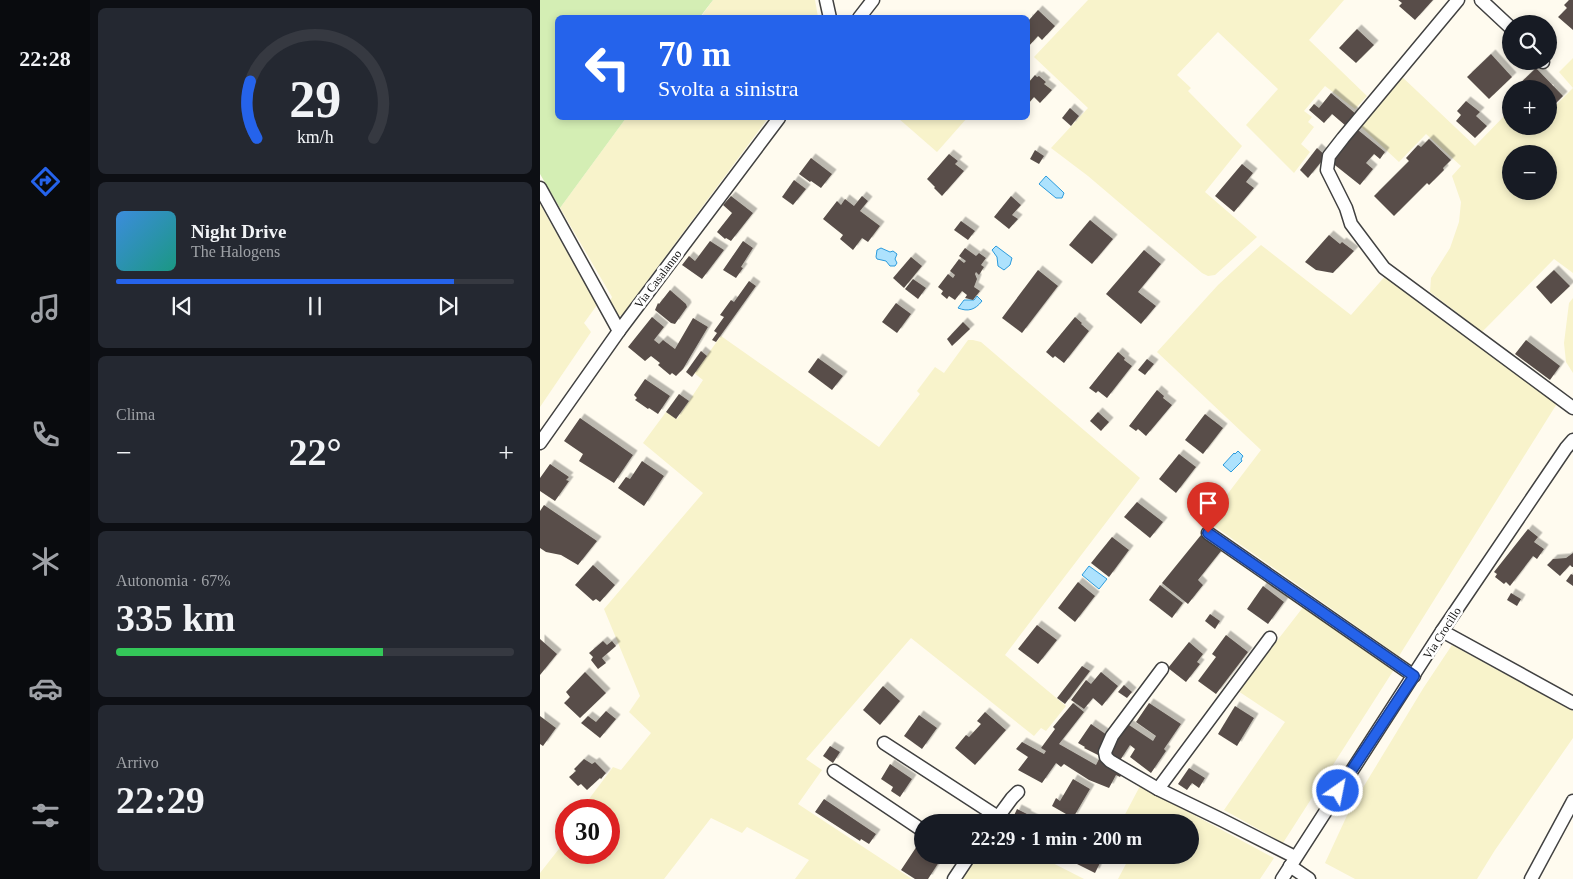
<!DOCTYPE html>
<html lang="it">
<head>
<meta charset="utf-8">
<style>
	:root { --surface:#171b24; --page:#242831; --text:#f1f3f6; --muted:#9ea1a6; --line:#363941; --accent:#2563eb }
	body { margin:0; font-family:Georgia,serif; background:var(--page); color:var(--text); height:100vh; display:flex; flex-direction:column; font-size:19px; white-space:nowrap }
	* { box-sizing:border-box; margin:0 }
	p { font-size:16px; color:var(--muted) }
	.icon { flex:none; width:28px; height:28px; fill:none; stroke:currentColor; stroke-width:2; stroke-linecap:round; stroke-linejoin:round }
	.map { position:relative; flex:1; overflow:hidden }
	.panel { display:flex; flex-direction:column; gap:8px; padding:8px; background:#0d0f14; width:450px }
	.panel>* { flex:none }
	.banner { position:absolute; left:15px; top:15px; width:475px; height:105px; border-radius:8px; box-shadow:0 2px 8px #0003; background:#2563eb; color:#fff; overflow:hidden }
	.fabs { position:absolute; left:962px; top:15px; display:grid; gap:10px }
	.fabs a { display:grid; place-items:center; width:55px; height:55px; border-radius:50%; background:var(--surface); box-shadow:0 2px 8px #0003; font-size:25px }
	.speed { position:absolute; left:15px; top:799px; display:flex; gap:10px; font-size:25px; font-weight:700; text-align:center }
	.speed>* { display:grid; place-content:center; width:65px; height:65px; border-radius:50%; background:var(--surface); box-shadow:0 2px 8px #0003; line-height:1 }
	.speed .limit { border:8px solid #d22; background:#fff; color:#111 }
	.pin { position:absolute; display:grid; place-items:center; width:42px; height:42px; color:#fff; margin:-51px -21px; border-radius:50% 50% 50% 0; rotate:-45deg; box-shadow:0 0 5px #0007 }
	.pin .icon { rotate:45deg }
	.me { position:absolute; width:55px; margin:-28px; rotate:33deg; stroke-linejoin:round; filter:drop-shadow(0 0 4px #0008) }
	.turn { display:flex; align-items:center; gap:18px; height:105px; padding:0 20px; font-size:22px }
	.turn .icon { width:65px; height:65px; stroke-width:2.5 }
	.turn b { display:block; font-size:35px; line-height:42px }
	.big { font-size:38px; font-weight:700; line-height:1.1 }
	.panel .card { flex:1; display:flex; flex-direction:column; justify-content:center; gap:8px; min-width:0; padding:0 18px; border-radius:8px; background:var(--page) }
	.panel .dial { align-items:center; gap:0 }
	.dial svg { height:130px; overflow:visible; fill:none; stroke:var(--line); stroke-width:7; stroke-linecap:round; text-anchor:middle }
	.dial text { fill:var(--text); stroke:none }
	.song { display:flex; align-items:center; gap:15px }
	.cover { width:60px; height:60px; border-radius:8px; background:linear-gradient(135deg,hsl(210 70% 55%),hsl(170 70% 35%)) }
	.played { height:5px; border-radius:2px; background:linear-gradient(90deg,var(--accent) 85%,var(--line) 85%) }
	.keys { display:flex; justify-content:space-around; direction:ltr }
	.heat { display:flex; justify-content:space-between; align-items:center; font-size:28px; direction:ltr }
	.charge { height:8px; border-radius:4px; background:linear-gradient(90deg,#34c759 67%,var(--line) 0) }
	.trip { position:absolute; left:374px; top:814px; width:285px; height:50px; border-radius:25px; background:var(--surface); box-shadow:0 2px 8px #0003; font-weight:700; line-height:50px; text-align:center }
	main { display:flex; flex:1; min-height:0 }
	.tabs { display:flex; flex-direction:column; width:90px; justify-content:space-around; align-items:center; background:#090b0e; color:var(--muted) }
	.tabs .icon { width:35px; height:35px }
	.tabs .active { color:var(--accent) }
	.tabs b { font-size:22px; color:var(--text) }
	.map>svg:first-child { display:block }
	.farmland { fill:#f8f3cb; fill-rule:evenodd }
	.green { fill:#d4eeb4 }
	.water { fill:#ade2fd; stroke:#2c9bdc }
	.building { fill:#584e49; filter:url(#shadow) }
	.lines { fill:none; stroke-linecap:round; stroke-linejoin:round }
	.street-casing { stroke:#414141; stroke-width:15 }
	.street { stroke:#fff; stroke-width:12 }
	.route-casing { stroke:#184099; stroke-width:12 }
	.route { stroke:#2563eb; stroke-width:9 }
	.labels { text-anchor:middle; stroke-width:5; stroke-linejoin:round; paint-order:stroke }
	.street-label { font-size:12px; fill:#0e0e0e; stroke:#fff }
</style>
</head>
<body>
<main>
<nav class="tabs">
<b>22:28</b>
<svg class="icon active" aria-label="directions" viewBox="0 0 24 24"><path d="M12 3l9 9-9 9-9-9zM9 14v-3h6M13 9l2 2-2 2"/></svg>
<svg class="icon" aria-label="music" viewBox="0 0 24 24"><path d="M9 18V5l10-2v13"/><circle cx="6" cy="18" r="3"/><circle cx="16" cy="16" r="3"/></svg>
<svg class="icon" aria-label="phone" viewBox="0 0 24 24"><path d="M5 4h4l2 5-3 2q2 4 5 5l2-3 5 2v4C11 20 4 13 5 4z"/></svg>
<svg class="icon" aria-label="climate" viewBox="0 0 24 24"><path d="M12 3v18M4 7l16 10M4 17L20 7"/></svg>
<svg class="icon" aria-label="car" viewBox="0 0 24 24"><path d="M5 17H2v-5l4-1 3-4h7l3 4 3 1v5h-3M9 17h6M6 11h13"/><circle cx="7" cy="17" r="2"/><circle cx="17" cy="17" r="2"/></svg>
<svg class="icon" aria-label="filters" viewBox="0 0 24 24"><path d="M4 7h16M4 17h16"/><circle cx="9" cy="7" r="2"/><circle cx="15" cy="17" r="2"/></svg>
</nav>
<section class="panel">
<div class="card dial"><svg viewBox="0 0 100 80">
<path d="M14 69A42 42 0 1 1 86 69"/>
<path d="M14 69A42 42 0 0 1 10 34" stroke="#2563eb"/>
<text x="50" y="56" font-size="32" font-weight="700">29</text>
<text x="50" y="72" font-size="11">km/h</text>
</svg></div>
<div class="card">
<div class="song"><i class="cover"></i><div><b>Night Drive</b><p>The Halogens</p></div></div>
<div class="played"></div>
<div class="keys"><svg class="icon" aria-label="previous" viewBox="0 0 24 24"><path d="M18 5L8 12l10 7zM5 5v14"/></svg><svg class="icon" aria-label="pause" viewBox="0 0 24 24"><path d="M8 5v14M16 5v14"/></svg><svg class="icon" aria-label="next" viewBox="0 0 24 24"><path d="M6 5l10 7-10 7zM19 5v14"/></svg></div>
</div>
<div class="card"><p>Clima</p>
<div class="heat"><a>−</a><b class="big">22°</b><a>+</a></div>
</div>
<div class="card"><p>Autonomia · 67%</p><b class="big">335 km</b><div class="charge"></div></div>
<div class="card"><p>Arrivo</p><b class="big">22:29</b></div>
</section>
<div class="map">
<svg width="1033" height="879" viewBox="0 0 1033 879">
	<defs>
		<filter id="shadow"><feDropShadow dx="4.5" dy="-4.5" stdDeviation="0" flood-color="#0004"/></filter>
	</defs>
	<rect width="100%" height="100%" fill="#fffbef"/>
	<!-- farmland -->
	<g class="farmland">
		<path d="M173,0H275L278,17L160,18Z"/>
		<path d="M548,0H804L769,40L827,96L815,109L785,86L764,111L772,117L768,122L774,127L761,144L770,152L754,173L706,125L738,89L678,32L637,75L651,88L648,91L702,146L665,192L717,237L675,275L668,276L662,273L548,176L511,148L548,108L494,57Z"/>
		<path d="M1033,58V273L1014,259L942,332L890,292L891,278L910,248L919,222L921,202L912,176L921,166L886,134L859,162L818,124L858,73L935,146L971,109V126H991L993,128L995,126H1009V112L1033,88L1019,72ZM971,154H1009V191H971Z"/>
		<path d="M86,118H228L82,315L79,316L68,305L72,297L20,208Z"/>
		<path d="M358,118H427L397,152Z"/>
		<path d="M0,204L57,305L44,323L51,332L0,407Z"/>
		<path d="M721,245L811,315L847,274L1018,402L859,656L667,521L721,450L617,352L678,285Z"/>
		<path d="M1033,298V373L1026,362L1024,343L1029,303Z"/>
		<path d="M181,336L339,447L380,394L377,391L395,367L404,373L428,340H433L441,342L600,478L465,655L526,706L506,731L501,728L494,736L371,638L266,759L282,770L258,804L372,879H255L269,860L207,827L202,833L171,818L124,879H0V873L26,840V852H69V810H43V807L73,767L81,770L111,733L89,712L100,696L64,609L163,493L103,443L126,412L137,419L163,380L154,373Z"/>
		<path d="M764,606L855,668L743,843L684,810L745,722L698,691Z"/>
		<path d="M912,645L1033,711V738L955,850L937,879H815L785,863L810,809L884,687Z"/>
		<path d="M600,786L734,858L720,879H578L587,862L582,859L584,855H650V822H581Z"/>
		<path d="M436,855H497L544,879H419Z"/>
	</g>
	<!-- green -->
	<path class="green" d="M0,0H173L160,17L18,18V118H86L20,208L0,174Z"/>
	<!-- water -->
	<g class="water">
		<path d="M506,176L522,191L524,193L522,198H516L499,184Z"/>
		<path d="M456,246L472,258L470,265L464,270L458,266L457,257L452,250Z"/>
		<path d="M341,248L350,252L353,251L357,254L355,259L357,263L355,266H350L346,261L337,259L336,257L337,250Z"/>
		<path d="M437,296L442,301C435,310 428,312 418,308L424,300H434Z"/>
		<path d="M698,451L703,456L701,459L702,461L691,472L683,465L694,453L695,454Z"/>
		<path d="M549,566L567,579L559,589L542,575Z"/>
	</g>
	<!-- building -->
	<g class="building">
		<path d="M858,0H893L875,20L859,6L862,3Z"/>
		<path d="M1029,0H1033V30L1018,17L1027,8L1024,5Z"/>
		<path d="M498,10L515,26L502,40L498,36L488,47V18L489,20Z"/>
		<path d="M817,29L834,45L816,63L799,48Z"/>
		<path d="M951,54L972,77L949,99L927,77Z"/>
		<path d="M996,68L1023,96L1009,110V89H974Z"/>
		<path d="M495,75L497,77L499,76L506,82L504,84L512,90L500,103L494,97L489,103L488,101V83Z"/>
		<path d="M791,93L816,114L806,126L792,114L784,123L769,110L774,104L779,108Z"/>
		<path d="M926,101L940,112L936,116L947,126L935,138L916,121L921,115L917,111Z"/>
		<path d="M530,108L539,116L531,126L522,118Z"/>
		<path d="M818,130L845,152L840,159L834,154L826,163L833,169L820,185L791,162Z"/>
		<path d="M889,139L911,160L903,168L904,170L889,185L887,183L854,216L834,196L869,161L866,158L878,145L881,147Z"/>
		<path d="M777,148L786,156L768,178L760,170Z"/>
		<path d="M495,150L504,156L499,164L490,159Z"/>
		<path d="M409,154L418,161L415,164L424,171L402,196L394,188L395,187L387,179Z"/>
		<path d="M271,158L292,174L281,188L271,181L270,182L259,174Z"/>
		<path d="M702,164L713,173L706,182L714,188L694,212L675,196Z"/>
		<path d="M254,180L266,189L253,205L242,197Z"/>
		<path d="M191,196L213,213L191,241L186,238L185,239L177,232L192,213L183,205Z"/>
		<path d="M322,196L328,201L320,211L340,226L328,242L322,238L313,250L300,239L303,235L283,219L297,201L301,205L305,199L314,206Z"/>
		<path d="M471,196L481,205L472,215L478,219L469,229L454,217Z"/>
		<path d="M550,220L573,239L552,264L529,245Z"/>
		<path d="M421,221L435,231L428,240L414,230Z"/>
		<path d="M789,235L800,244L802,242L814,251L793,273L776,270L765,262Z"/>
		<path d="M170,241L184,250L162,279L142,265L149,256L155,261Z"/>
		<path d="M203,241L213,248L201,267L203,268L196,278L183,270Z"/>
		<path d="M425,248L436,256L439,253L446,258L441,265L444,267L439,275L436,272L435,274L437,279L434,287L440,291L433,300L425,298L427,295L422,291L415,300L409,296L407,299L401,294L403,291L398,287L408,274L413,278L415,275L410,271L419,259L424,263L426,261L419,256Z"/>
		<path d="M604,250L621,264L598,292L616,306L601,324L566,294Z"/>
		<path d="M371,257L382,266L364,288L353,278Z"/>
		<path d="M498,270L518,286L482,333L462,318Z"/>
		<path d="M1014,270L1030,286L1011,304L996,287Z"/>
		<path d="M373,279L386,288L378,299L365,289Z"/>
		<path d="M209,281L216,286L176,342L172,340L177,333L174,331L184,317L180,315L191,300L194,302Z"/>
		<path d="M130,290L146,304L147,307L135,324L131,323L115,310L118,303L119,304Z"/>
		<path d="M356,303L371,314L357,333L342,322Z"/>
		<path d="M112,317L124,327L114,340L119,344L123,340L135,349L153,318L168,327L143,369L136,376L132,373L130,375L118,365L120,363L111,356L105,361L88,347Z"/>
		<path d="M535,317L542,323L541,324L549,331L524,363L515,356L513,358L506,352Z"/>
		<path d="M423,322L430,329L412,346L407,339Z"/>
		<path d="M986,340L1020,366L1010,380L975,354Z"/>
		<path d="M161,351L167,356L152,377L146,372Z"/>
		<path d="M578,352L585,358L584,360L592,366L567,398L558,391L556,393L549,388Z"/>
		<path d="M278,358L303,376L292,390L268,372Z"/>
		<path d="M607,359L614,364L605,375L598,370Z"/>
		<path d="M105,379L130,396L118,414L109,408L108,409L95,400L97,398L94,395Z"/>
		<path d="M617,390L624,396L623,398L632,405L606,436L598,429L596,431L589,426Z"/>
		<path d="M139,394L149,401L136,419L126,412Z"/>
		<path d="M558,412L569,422L561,431L550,421Z"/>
		<path d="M665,414L683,428L663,454L645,440Z"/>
		<path d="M40,418L93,455L74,483L39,461L43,454L24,441Z"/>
		<path d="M639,454L656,467L636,493L619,479Z"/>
		<path d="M102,461L124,476L104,506L78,488L86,477L90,479Z"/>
		<path d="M10,464L29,477L26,480L29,481L15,501L0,491V478Z"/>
		<path d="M597,502L623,522L610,538L584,517Z"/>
		<path d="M4,505L57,541L38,565L21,555L6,552L0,548V511Z"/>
		<path d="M988,529L998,537L994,542L1004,549L997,559L993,556L970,586L966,582L964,584L955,577L957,574L954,572Z"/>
		<path d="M661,535L681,551L658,580L663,585L648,604L622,583Z"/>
		<path d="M572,537L589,550L569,577L551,563Z"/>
		<path d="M1033,553V567H1032L1030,565L1020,576L1007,565L1013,559L1026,558Z"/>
		<path d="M53,565L75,585L60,602L56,599L53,601L35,585Z"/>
		<path d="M1031,574L1033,575V586L1026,581Z"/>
		<path d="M538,582L555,596L535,622L518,608Z"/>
		<path d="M620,585L643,603L632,618L609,600Z"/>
		<path d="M723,586L744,602L728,624L707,609Z"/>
		<path d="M971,593L981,599L977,606L967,600Z"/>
		<path d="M670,614L680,621L675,629L665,621Z"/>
		<path d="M497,625L517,640L498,664L478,649Z"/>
		<path d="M686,635L708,652L676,694L658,681L676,657L672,654Z"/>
		<path d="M0,639L17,654L0,675Z"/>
		<path d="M63,641L67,645L72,641L76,646L62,658L66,663L58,669L51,660L53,657L49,653Z"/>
		<path d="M649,642L663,654L657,662L660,664L646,682L628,668Z"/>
		<path d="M542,666L550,671L525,704L517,698Z"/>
		<path d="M45,672L66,693L40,718L24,703L30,697L26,692Z"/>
		<path d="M561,672L578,686L562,706L553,698L544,709L531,700L546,680L551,684Z"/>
		<path d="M584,685L592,692L587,698L578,692Z"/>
		<path d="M343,686L360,701L340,725L323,710Z"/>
		<path d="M533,703L544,712L519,744L556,765L559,759L584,771L580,777L576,775L569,788L549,780L524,764L521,767L516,763L502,783L478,770L488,757L476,749L482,742L504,754L506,751L501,748L515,729L513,727Z"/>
		<path d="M609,703L641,724L624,749L626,751L611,773L590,757L595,749L590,745L579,762L568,754L586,723L613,741L616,736L596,722Z"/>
		<path d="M695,706L714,718L697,746L678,734Z"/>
		<path d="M66,711L76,719L60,738L41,723L48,716L56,722Z"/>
		<path d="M445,712L466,730L435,765L415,748L426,735L429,737L441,724L437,721Z"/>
		<path d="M379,715L397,728L382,749L364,736Z"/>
		<path d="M0,716L16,728L3,746L0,744Z"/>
		<path d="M551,724L567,735L560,756L544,748L545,747L538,743Z"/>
		<path d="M290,746L300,752L293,763L283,756Z"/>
		<path d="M44,759L52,764L55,762L66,773L61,779L60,778L47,790L41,784L38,786L29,777L36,771L34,769Z"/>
		<path d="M350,764L372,779L360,797L351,791L353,787L341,779Z"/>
		<path d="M649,768L665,778L659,788L652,783L647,790L638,784Z"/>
		<path d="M533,779L550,789L533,818L512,806L516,798L520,801Z"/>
		<path d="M284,799L336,834L329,844L321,839L320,841L275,812Z"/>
		<path d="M477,809L487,814L486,815L500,822H471Z"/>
		<path d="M377,846L382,849V855H395L401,859L388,879H375L361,870Z"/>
		<path d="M528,855H564L555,873L527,859Z"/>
	</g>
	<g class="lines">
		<defs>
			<g id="street">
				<path d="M286,0L290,18"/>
				<path d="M918,0L803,138L789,156L787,170L806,208L811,224L844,268L1033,408"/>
				<path d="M941,0L971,28"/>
				<path d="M319,18L333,0"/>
				<path d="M1002,61L1003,62"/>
				<path d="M0,188L79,331"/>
				<path d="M0,443L79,331L239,118"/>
				<path d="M668,533L874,676"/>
				<path d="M902,631L1033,703"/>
				<path d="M622,669L572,736L565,752L566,757L570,761L618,789L682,820L755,857"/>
				<path d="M344,743L458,817L454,822"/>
				<path d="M294,771L382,830"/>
				<path d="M618,789L730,638"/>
				<path d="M458,817L472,798L478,792"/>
				<path d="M750,866L769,879"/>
				<path d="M414,879L430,855"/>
				<path d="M742,879L902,631L1026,448L1033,440"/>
				<path d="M991,879L1033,801"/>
			</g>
		</defs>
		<!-- street casing -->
		<use href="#street" class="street-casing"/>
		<!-- street -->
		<use href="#street" class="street"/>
	</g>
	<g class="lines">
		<defs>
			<path id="route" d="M668,533L874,676L798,791"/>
		</defs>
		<!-- route casing -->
		<use href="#route" class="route-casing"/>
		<!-- route -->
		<use href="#route" class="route"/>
	</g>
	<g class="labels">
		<!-- street labels -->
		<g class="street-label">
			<text transform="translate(118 279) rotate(-53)" y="4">Via Casalanno</text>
			<text transform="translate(902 633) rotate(-57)" y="4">Via Crocillo</text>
		</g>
	</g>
</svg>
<div class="fabs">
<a><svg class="icon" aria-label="search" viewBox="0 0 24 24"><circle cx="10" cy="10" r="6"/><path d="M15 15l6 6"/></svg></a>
<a>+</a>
<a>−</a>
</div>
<div class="speed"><div class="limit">30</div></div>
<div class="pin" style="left:668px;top:533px;background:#d93025"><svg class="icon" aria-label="arrive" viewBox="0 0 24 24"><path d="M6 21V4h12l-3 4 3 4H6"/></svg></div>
<svg class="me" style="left:798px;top:791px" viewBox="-20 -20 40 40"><circle r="17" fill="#2563eb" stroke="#fff" stroke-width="3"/><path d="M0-11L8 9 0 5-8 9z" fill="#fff"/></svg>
<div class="trip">22:29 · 1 min · 200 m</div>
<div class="banner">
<div class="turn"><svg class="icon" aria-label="left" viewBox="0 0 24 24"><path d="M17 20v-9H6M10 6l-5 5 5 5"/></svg><div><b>70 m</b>Svolta a sinistra</div></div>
</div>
</div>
</main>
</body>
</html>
